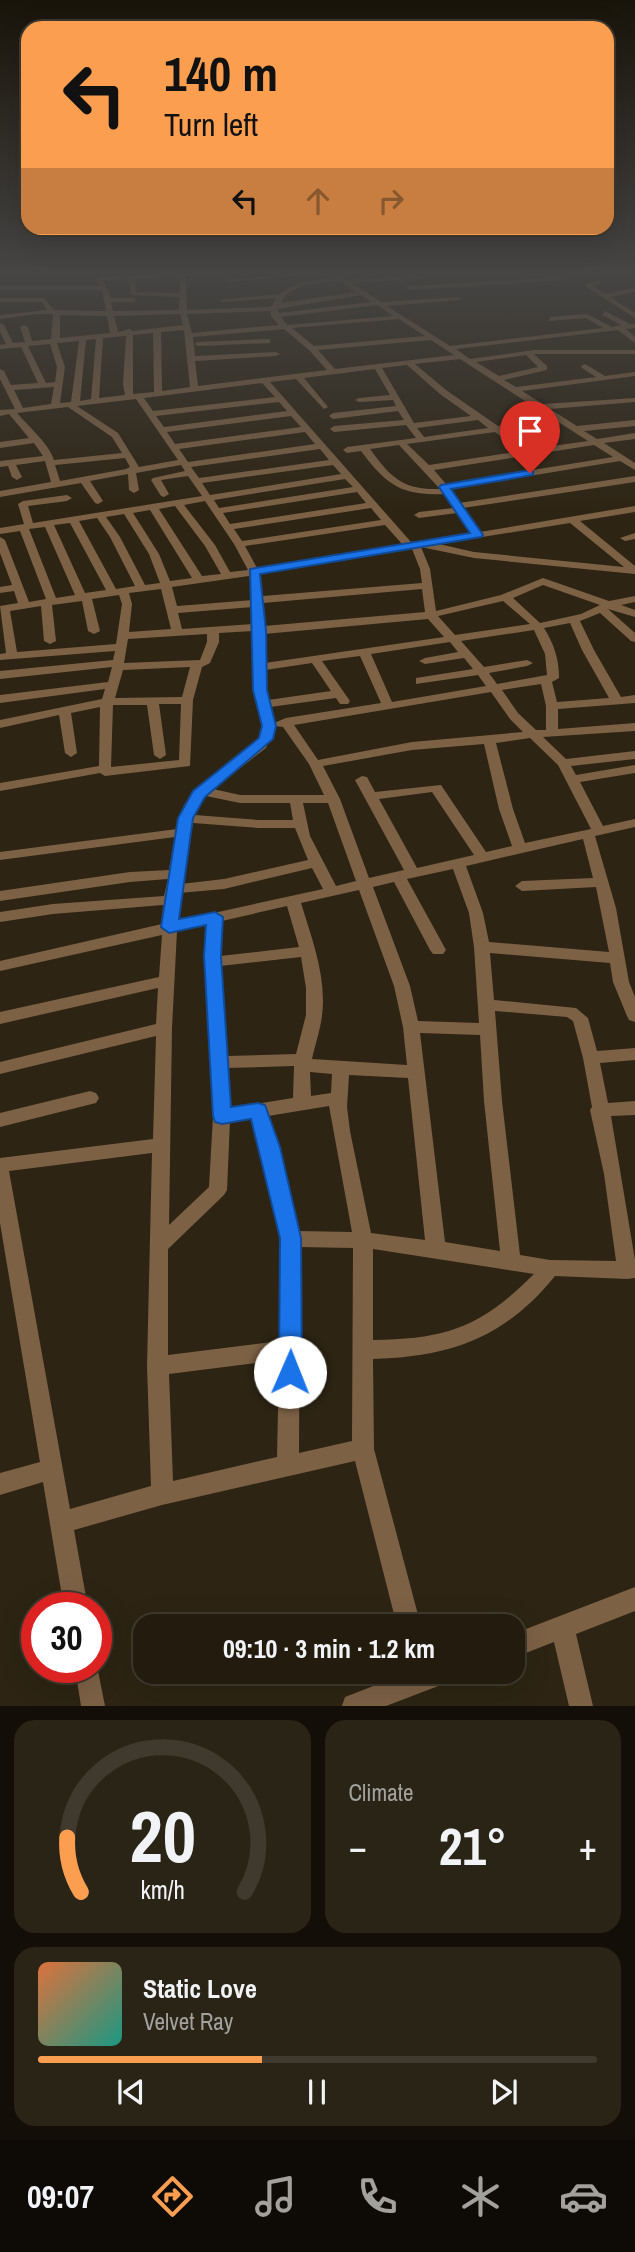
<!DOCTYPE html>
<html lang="en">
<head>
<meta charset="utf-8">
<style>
	:root { --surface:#221b0e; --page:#2a2417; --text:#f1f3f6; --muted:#a2a19e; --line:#3f392e; --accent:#fb9e50 }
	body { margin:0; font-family:"Archivo Narrow",sans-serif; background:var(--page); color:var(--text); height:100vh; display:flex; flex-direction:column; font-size:26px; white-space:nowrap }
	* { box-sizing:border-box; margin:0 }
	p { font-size:23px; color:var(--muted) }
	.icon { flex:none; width:38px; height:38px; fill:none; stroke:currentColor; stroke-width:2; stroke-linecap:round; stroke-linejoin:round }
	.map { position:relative; height:1706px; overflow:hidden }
	.side { display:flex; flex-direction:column; gap:14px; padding:14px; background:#130f08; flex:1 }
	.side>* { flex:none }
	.hud { position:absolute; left:21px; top:21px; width:593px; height:214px; border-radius:21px; box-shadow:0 7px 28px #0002,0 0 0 2px var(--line); background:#fb9e50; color:#111; overflow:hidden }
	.speed { position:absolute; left:21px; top:1592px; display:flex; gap:14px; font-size:35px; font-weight:700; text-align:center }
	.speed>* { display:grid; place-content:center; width:91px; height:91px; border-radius:50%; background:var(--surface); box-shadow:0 7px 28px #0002,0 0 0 2px var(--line); line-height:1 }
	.speed .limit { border:10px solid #d22; background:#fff; color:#111 }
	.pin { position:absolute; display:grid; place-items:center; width:60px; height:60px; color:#fff; margin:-72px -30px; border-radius:50% 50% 50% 0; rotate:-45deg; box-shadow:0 0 7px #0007 }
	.pin .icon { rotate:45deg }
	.me { position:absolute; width:77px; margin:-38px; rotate:1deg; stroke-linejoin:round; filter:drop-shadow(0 0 5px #0008) }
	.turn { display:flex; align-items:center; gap:24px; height:147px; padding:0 28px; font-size:32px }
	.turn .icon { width:91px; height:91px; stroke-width:2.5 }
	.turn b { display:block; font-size:49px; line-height:60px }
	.lanes { display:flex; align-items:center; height:66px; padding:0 28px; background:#0003; justify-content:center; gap:35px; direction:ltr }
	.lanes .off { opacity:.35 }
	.big { font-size:52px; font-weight:800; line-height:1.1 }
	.side .card { flex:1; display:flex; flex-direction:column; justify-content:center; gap:10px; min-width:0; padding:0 24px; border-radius:21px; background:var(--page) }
	.side .dial { align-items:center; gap:0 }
	.dial svg { height:182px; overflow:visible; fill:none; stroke:var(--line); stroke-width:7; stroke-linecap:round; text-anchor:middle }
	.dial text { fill:var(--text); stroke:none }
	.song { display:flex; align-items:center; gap:21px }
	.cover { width:84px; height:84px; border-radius:10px; background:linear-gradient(135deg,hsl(20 70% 55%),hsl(170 70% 35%)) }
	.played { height:7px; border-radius:4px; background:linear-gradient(90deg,var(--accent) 40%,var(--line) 40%) }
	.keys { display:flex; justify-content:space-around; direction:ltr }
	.heat { display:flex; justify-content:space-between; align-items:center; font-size:38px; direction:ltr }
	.side .tiles { flex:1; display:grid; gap:14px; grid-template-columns:1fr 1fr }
	.card:last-child { grid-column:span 2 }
	.trip { position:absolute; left:133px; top:1614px; width:392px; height:70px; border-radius:21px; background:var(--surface); box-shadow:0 7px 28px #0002,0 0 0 2px var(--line); font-weight:800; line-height:70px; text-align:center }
	.dock { display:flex; height:112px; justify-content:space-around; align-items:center; background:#0e0b06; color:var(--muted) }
	.dock .icon { width:49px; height:49px }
	.dock .active { color:var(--accent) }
	.dock b { font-size:32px; color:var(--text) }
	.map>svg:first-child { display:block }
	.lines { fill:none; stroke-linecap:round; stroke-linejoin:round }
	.minor { fill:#7c6145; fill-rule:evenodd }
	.route { fill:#1a73e8; stroke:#114b97; stroke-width:2 }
</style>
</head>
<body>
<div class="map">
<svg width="635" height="1706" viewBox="0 0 635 1706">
	<rect width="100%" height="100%" fill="#2d2413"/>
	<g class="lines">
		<!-- minor -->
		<g class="minor">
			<path d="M173,273H212L186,276L187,310L271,307L276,298L222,302L219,300L279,294L298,283L334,278L328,273H335L346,280L439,274L437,277L352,283L381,302L461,297L459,300L387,306L450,346L603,328L586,318L548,321L551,317L587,314L612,327L621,325L602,315L605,311L630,324H635V328L626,329L635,337V343L618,330L456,349L470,359L534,350H635V354H534L547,366V370L504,380L516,387L596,377L582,368L581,366L585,364L605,376L635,372V376L522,391L543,404L635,398V402L550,409L577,426L635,420V426L584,431L597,439L635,433V439L604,443L635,463V470L620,461L450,489L459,503L635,476V482L463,508L480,532L635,506V512L580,521L635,566V574L474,558L421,547L430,569L436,611L501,595L543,578L609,601L635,596V602L621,605L635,610V617L608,609L635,633V642L631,641L600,613L580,621L594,650L621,697L635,695V703L558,709V729L635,723V731L543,737L566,759L635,751V759L571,766L576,775L635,765V773L580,782L603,826L635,819V827L595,836L616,908L629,982L635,997V1022L629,1020L627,1016L613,982L610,963L490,953L494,1000L576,1008L588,1018L597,1051L635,1048V1060L600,1063L608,1103L635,1101V1115L611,1116L635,1260V1278L627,1279L555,1276C505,1338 450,1357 373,1359L374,1449L421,1626H397L355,1461L162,1505L74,1530L88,1608H64L43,1482L0,1495V1473L40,1462L0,1223V1158L153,1139L156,1036L0,1074V1062L156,1024L158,988L0,1024V1012L159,977L162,935L0,971V961L162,924L163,905L53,914L0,922V912L53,904L164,896L168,879L130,882L0,901V891L130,872L169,870L175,837L0,860V852L177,829L184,805L198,788L256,743L263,726L254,690L253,631L219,633V642L210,663L202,667L193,700L190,766L105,776L100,773L0,791V783L99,766L100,707L71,713L77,753L71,757L65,753L59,715L0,728V720L102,699L105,689L0,703V695L108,682L112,667L0,679V671L113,660L115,651L0,660V654L6,653L0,606L18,603L14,591L0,593V587L12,585L0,553V537L5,540L29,602L46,599L20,531L0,534V528L24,524L18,504L23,501L67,495L72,498L67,501L28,506L33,523L202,496L188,476L161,480L169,494L164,497L161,496L151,480L153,478L185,471L181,465L136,473L139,490L134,493L129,490L128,474L90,481L103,501L98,504L95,503L81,483L0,497V491L51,482L45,461L16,465L22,477L17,480L12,477L8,466L0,467V461L43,456L34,443L0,448V442L29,438L9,414L0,416V410L15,409L0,379V369L4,371L11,385L38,383L21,347L0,349V345L6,344L0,332V323L4,325L13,343L25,342L20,327L24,325L28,327L32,341L51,339L53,314H36L0,319V315L47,310L42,302H0V298H44L54,310L106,311L102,290H0V286H99L96,279L99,277ZM180,277V293L136,292L135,279ZM129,279L131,295L180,297L179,310L113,311L111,302H133L136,300L133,298H111L103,281ZM339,281L356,292L280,303C293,282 317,284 339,281ZM361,295L371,302L279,313L278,309ZM377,305L393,316L287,325L281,317ZM271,311V316L279,325L192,333L187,314ZM180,314L183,325L133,331L130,329L118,332L114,316ZM60,315L107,316L110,333L60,338ZM399,319L425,336L314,346L292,328ZM284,329L309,350L327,370L198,386L195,361L276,356L280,354L276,352L195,356L193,337ZM184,330L190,387L162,391L161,332ZM153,333L154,392L133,394V335ZM126,336L123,384L125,395L99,398L103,338ZM96,339L91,399L80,401L86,340ZM431,340L454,355L335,369L318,350ZM79,341L71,402L60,403L65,367L57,343ZM50,344L57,367L55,382L46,383L28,346ZM526,355L538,367L499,376L476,362ZM460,359L553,419L498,426L446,390L415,364ZM407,365L440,394L471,416L414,423L382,368ZM375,369L390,395L359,398L355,400L359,402L393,400L396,406L333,413L329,416L333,419L398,411L404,420L334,426L330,429L334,432L406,425L416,438L347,447L343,450L347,453L361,451C386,484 400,496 444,494L453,508L419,512L414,515L419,518L457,513L471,533L411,542L270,382L296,379L324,409L328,407L304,378ZM262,383L275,397L153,411L144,398ZM54,387L51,404L23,408L14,390ZM136,399L178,460L139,467L118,433L77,406ZM279,402L287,411L164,427L156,416ZM68,407L112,437L122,453L54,460C49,444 30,428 17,413ZM291,416L301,427L175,444L167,432ZM478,420L488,428L424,437L417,428ZM560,423L588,441L531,449L504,431ZM305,432L315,444L188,462L179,449ZM495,432L521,451L429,465L407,444ZM399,445L440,489C403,490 391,478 370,449ZM594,445L613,457L446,484L434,470ZM320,449L329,460L199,478L191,467ZM125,458L130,467L126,469L60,481L55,465ZM333,465L341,474L210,495L202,483ZM345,479L353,487L219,508L214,500ZM357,492L366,503L230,524L223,513ZM205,501L234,544L248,570L230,572L215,545L184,505ZM175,506L205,546L221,574L202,576L159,509ZM371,508L381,520L242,541L234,529ZM150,510L192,578L170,581L159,554L133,513ZM124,514L149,554L160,583L145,585L120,537L106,517ZM97,518L110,537L135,586L116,589L79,521ZM70,523L106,590L85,593L54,525ZM570,523L624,567L474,552L439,544ZM385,525L402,544L257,568L245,546ZM45,527L75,595L56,598L29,529ZM412,549L420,569L422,583L263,596L260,574ZM249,576L253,600L177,606L172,587ZM543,585L600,605L581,614L540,623L513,598ZM161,589L171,629L129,632L132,604L129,593ZM422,589L425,612L264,626L263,603ZM119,595L122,604L116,644L17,652L10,611L41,606L44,641L50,644L56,641L52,605L82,601L88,631L94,634L100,631L92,599ZM503,601L530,624L455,635L438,616ZM253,607V624L182,629L178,613ZM428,619L444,637L265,663L264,634ZM570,623L582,650L609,698L557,702L552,682L559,678C559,659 554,644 544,628ZM534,630L545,654L547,675L497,684L489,673L527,666L533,663L527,660L484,667L461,641ZM207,634V642L200,660L124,663L128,639ZM450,642L458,652L425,658L419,661L425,664L464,658L473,669L416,678V684L478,675L486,686L392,702L371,654ZM360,656L381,703L286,718L274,723L270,707L336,698L340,704H348L350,701L322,661ZM312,663L331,691L268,700L265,670ZM190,667L182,697L115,698L123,670ZM541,684L546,706V730H536L518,713L502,690ZM491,692L510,719L523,732L412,742L318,760L294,725ZM159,704H181L179,760L111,767L113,705H147L154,755L160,759L166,755ZM275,726L283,727L309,764L324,795H240L213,789L266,748ZM530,738L558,765L591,829L525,843L513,809L496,743ZM484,744L499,809L512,846L486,852L441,785L375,792L367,777L362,776L355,780L404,870L369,878L340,799L323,766L412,750ZM432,792L474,855L417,868L379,799ZM206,796L240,803H290L293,820H258L195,815L197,806ZM303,803H328L356,881L336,886L310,836ZM193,823L258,828H295L308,860L224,879L181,884ZM583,839L593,878L522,881L515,886L522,891L596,887L609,952L489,942L483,913L466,866ZM312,868L323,889L177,921L179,893L224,889ZM453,869L469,913L474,947L479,1023L418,1021L410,986L373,887L394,882L430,950L433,954H443L446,950L407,879ZM359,890L394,986L403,1027L407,1065L312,1059C315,1045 320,1031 322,1016C327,978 312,939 301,903ZM287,906L299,947L220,956L222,921ZM207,924L204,955L213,1116L209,1187L169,1225L172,1028L177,931ZM301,957L306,988V1015L296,1054L227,1056L220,966ZM495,1011L567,1017L573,1021L583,1058L592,1107L590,1110L604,1174L616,1261L550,1260L520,1255L502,1101ZM420,1033L480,1035L484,1101L500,1251L445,1242ZM294,1066L293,1098L230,1108L227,1068ZM310,1072L332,1074L331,1093L311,1096ZM349,1075L408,1078L425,1240L371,1233L350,1131L347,1107ZM329,1106L352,1232L298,1231L268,1116ZM251,1118L282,1239L280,1341L168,1355V1249L224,1195L227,1190L230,1121ZM152,1153L147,1366L151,1486L70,1509L9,1171ZM300,1247L353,1248L352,1441L299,1453ZM373,1249L534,1274C481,1327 447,1339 373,1340ZM279,1360L277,1457L173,1481L169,1374Z"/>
			<path d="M291,273H318L228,282L225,280Z"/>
			<path d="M559,273H565L557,281L409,290L406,288L409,286L555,277Z"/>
			<path d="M624,273H635V277L625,274Z"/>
			<path d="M599,280L601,283L593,286L605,294L635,288V292L610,297L635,313V318L584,285Z"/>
			<path d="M267,339H270V343L198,346L194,344L198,342Z"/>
			<path d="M635,533V539L625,541L620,538Z"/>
			<path d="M90,1091L96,1093L99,1098L96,1103L0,1127V1113Z"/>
			<path d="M635,1587V1611L576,1634L593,1706H569L554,1642L513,1658V1634Z"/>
			<path d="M96,1661L105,1706H81L75,1668H96Z"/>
			<path d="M412,1671H457L454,1680L386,1706H342L345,1697Z"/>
		</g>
	</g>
	<!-- sky -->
	<linearGradient id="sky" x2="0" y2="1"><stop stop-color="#19140a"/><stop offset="0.53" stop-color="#464544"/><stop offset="1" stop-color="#464544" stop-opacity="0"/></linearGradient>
	<rect width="635" height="512" fill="url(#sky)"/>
	<!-- route -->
	<path class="route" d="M530,470L533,471V475L451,489L483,535L481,537L260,574L266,631L267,690L276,726L273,739L205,797L193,818L179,919L215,912L223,917L221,956L231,1107L258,1103L265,1105L280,1147L301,1238L302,1372L299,1380L290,1383L282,1380L279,1372L280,1238L251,1119L222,1124L215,1122L213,1116L204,956L206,925L169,933L161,927L178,818L193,791L259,738L262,726L253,690L250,569L470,533L439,487L441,485Z"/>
</svg>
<div class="speed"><div class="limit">30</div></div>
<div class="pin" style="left:530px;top:473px;background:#d93025"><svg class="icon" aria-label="arrive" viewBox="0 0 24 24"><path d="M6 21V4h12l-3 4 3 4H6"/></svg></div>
<svg class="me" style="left:290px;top:1372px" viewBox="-20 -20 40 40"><circle r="19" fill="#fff"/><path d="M0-13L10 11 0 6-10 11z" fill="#1a73e8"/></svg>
<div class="trip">09:10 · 3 min · 1.2 km</div>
<div class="hud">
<div class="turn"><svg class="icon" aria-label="left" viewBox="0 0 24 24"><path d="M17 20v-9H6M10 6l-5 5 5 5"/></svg><div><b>140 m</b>Turn left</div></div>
<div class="lanes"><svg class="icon" aria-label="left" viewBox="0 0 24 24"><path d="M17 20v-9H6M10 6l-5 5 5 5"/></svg><svg class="icon off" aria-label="ahead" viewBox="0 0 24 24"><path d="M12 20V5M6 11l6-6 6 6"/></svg><svg class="icon off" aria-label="right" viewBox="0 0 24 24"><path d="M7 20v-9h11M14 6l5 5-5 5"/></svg></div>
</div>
</div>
<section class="side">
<div class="tiles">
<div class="card dial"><svg viewBox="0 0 100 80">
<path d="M14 69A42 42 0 1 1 86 69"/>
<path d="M14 69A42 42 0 0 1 8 45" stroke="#fb9e50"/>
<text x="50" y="56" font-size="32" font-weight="700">20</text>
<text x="50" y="72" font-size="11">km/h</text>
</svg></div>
<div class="card"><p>Climate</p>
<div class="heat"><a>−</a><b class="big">21°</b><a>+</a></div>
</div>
<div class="card">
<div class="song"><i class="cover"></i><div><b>Static Love</b><p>Velvet Ray</p></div></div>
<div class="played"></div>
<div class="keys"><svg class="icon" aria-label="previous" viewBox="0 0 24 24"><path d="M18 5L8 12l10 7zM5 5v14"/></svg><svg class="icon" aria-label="pause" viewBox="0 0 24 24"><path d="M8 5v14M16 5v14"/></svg><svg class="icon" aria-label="next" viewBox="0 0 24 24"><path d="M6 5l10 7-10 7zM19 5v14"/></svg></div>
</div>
</div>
</section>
<nav class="dock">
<b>09:07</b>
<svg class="icon active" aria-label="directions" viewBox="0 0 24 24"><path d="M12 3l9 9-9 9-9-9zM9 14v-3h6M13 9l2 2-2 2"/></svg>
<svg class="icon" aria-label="music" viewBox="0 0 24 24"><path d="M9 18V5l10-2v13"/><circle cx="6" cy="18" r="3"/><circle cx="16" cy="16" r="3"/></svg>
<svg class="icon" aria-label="phone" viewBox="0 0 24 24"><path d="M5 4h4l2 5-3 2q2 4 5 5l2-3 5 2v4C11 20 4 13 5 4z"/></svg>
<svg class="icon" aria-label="climate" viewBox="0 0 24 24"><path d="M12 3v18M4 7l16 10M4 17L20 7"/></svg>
<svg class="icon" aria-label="car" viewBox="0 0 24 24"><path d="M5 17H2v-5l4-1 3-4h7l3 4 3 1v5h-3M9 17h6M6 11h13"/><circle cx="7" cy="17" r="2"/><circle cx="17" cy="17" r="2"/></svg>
</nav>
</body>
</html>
